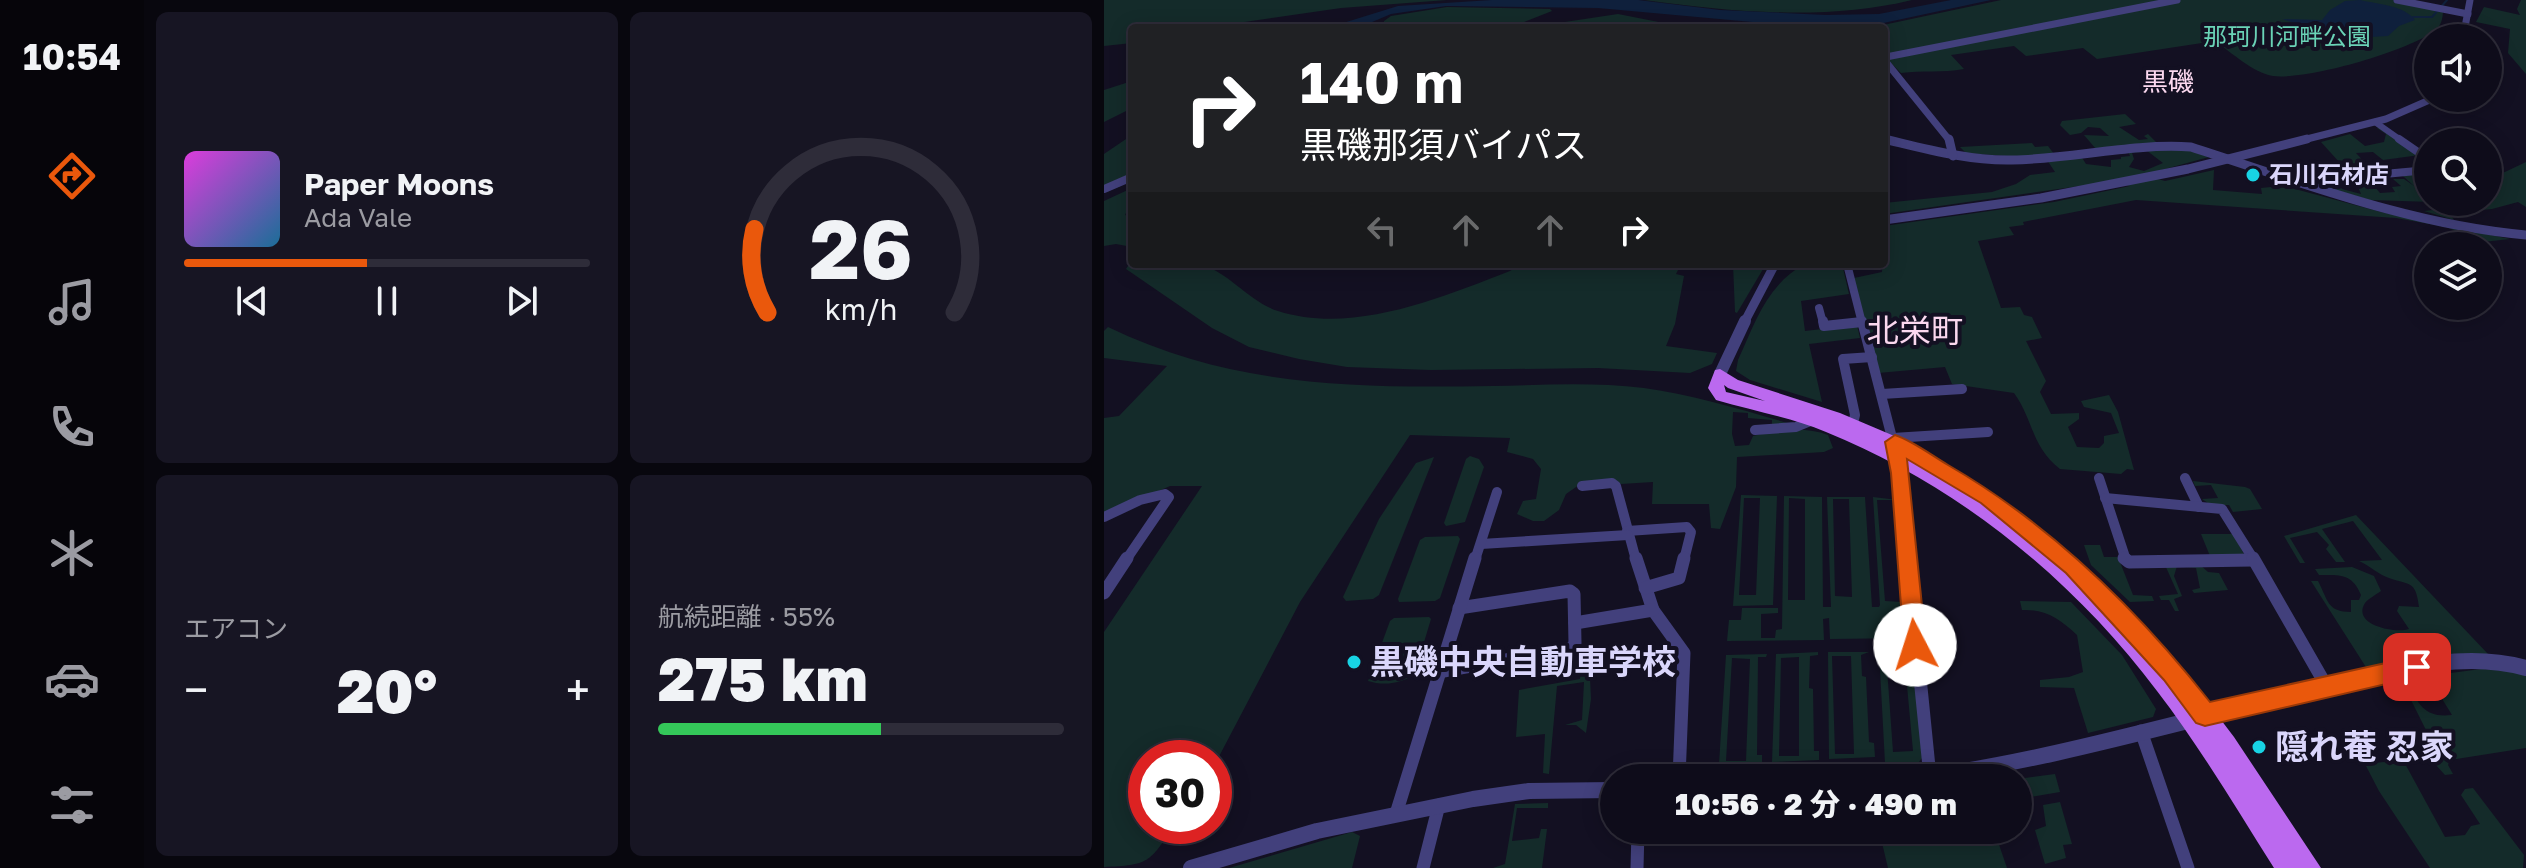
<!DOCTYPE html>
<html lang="ja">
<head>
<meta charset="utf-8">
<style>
	:root { --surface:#0e0c1a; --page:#171523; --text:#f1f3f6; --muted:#9b9ba2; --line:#2e2c39; --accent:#ea580c }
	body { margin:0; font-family:"Golos Text","Noto Sans JP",sans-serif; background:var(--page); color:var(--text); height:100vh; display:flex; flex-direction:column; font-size:30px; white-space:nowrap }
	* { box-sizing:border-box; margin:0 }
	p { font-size:26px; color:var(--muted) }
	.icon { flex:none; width:44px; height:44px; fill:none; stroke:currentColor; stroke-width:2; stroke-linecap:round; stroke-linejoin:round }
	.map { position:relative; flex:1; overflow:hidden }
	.drawer { display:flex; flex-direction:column; gap:12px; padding:12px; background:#08070e; width:960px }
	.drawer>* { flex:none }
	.hud { position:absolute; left:24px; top:24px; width:760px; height:244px; border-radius:8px; box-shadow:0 4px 20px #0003,0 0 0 2px var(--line); background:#202124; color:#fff; overflow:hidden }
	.tools { position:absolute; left:1310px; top:24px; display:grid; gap:16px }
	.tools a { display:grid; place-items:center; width:88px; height:88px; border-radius:50%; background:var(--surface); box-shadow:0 4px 20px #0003,0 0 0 2px var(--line); font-size:40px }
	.speed { position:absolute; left:24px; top:740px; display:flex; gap:16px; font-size:40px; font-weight:700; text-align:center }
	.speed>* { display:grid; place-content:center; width:104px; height:104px; border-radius:50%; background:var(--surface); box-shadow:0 4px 20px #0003,0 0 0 2px var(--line); line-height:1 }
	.speed .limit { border:12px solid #d22; background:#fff; color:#111 }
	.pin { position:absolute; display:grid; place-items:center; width:68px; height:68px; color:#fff; margin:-34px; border-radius:16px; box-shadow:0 4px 12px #0006 }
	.me { position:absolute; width:88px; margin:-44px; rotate:355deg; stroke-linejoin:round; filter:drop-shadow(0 0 6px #0008) }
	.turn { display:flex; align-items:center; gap:28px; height:168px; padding:0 40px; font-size:36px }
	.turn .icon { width:104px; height:104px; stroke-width:2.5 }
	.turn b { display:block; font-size:56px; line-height:68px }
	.lanes { display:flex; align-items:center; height:76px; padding:0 40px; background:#0003; justify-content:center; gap:40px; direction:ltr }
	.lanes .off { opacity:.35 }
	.big { font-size:60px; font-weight:800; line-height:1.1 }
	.drawer .card { flex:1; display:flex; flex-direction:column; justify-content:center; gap:12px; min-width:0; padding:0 28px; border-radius:12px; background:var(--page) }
	.drawer .dial { align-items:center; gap:0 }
	.dial svg { height:208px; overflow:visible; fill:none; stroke:var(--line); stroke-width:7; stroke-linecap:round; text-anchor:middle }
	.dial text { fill:var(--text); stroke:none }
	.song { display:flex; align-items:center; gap:24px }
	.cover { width:96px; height:96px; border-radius:12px; background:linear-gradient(135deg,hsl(300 70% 55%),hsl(200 70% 35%)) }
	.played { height:8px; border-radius:4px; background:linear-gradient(90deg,var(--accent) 45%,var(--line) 45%) }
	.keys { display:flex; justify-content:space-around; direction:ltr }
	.heat { display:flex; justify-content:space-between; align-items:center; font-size:44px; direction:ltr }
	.charge { height:12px; border-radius:6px; background:linear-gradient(90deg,#34c759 55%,var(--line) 0) }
	.drawer .tiles { flex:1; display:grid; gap:12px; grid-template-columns:repeat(2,1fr) }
	.trip { position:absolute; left:496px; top:764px; width:432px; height:80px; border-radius:40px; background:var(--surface); box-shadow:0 4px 20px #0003,0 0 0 2px var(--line); font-weight:800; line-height:80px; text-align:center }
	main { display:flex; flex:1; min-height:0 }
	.dock { display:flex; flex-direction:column; width:144px; justify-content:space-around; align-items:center; background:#06050a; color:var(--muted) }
	.dock .icon { width:56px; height:56px }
	.dock .current { color:var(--accent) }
	.dock b { font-size:36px; color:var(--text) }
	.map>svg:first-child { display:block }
	.green { fill:#142b2a; fill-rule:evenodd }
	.water { fill:#0f203c }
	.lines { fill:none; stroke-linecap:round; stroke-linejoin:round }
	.stream { stroke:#0f203c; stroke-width:2 }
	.minor-far3 { stroke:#42407c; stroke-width:6 }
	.minor-far2 { stroke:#42407c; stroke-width:8 }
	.minor-far1 { stroke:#42407c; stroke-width:10 }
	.minor { stroke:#42407c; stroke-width:13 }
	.tertiary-far3 { stroke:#42407c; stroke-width:7 }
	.tertiary-far2 { stroke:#42407c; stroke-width:9 }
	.tertiary-far1 { stroke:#42407c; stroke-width:12 }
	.tertiary { stroke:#42407c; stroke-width:16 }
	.primary { fill:#bb69ef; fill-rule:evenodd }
	.route { fill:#ea580c; stroke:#983908; stroke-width:2 }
	.poi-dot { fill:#18d3e4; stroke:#131022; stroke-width:3 }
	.labels { text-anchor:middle; stroke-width:8; stroke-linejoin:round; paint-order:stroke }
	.far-park-label { font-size:24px; fill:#6ad3b7; stroke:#131022 }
	.far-poi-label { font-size:24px; font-weight:bold; fill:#dad6fb; stroke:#131022; text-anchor:start }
	.far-quarter-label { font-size:26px; fill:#fbd8ef; stroke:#131022 }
	.quarter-label { font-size:32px; fill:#fbd8ef; stroke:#131022 }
	.near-poi-label { font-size:34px; font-weight:bold; fill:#dad6fb; stroke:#131022; text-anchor:start }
</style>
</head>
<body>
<main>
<nav class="dock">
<b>10:54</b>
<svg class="icon current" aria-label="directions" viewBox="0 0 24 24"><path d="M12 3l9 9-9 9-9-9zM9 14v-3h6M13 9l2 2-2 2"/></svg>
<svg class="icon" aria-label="music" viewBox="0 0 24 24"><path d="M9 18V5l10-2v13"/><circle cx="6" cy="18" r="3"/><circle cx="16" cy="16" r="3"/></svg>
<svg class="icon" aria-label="phone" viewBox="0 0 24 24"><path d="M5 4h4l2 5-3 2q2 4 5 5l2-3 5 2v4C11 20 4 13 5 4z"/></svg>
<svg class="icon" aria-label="climate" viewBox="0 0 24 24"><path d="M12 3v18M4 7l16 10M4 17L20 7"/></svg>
<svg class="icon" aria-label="car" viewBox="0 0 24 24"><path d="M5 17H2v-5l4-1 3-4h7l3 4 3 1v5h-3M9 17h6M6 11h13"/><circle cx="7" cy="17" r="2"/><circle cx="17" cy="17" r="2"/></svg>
<svg class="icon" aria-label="filters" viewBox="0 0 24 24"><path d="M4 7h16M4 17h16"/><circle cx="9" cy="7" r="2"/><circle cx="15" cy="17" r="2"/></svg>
</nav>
<section class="drawer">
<div class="tiles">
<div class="card">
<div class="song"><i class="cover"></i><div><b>Paper Moons</b><p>Ada Vale</p></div></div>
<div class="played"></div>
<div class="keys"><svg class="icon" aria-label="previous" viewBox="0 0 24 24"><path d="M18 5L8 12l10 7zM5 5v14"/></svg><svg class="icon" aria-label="pause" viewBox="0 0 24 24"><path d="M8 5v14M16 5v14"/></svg><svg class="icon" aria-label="next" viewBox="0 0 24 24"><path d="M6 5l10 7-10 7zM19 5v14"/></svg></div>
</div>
<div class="card dial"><svg viewBox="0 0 100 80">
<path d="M14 69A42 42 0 1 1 86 69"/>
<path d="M14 69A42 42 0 0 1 9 37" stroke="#ea580c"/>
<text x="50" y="56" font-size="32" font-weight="700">26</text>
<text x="50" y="72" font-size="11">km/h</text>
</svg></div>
<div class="card"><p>エアコン</p>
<div class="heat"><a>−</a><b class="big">20°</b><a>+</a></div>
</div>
<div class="card"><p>航続距離 · 55%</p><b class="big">275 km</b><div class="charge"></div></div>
</div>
</section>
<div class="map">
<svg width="1422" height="868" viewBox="0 0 1422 868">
	<rect width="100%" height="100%" fill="#131022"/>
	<!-- green -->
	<g class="green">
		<path d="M0,0H343L237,8L99,28H28V43L0,46Z"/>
		<path d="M540,0H808C722,21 627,12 540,0Z"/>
		<path d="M897,0H1290L1339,10C1339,19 1337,27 1329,32C1300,52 1204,80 1169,76C1149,73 1127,52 1111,41L993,59L979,48L922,56L910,46L847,55L860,69C838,73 818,70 797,73L780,56V28H765Z"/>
		<path d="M1417,0H1422V74L1404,53L1406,29L1372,22L1380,7L1416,15L1413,9Z"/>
		<path d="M343,7L446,9L448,11L405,28H280V21L287,16Z"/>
		<path d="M514,14L585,28H421Z"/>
		<path d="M28,81V108L0,122V90Z"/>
		<path d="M1021,114L1032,124L1015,127L1035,140L1044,139L1040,136L1044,134L1053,143L992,149L980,135L1005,136L996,128L984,127L977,133L966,135L956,125L958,121Z"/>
		<path d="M1276,127L1316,155L1279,160L1269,152L1252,153L1271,174H1246L1217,142L1246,134L1261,146L1280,142L1282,134L1273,128Z"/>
		<path d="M28,135V174L15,183L19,185L0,193V154Z"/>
		<path d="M928,143L931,147L944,146L950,154L914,157L862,153L856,147Z"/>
		<path d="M1076,147L1105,157L1039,175L1061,181L1110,170L1109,190L1158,194L1157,188L1177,186L1191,189L1277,212L1406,239L1379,242L1342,227L1292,218L1032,200L919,222L920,225L905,227L910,235L874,241L897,308L916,307L920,315L928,317L938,338L922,341L942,381L936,392L947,414L975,413V419L964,427L973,447L995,448L1000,443V436L1015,433L1007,413L980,407L977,401L1005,395L1014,412L1030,470L1023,469L1017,474L956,469C927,446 930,421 910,393L848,384L841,367L774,373L750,278L778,272L780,226L950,202L1026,186L1004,182L780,214V203L888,192L912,184L926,175L951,172L943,160L977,156L982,164L1007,167V160L1017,159V157L1026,156L1024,151L1036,150L1038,152L1028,153L1030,159L1025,167L1040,171L1059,163L1042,150Z"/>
		<path d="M1422,162V207L1414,202L1388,209L1345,213L1350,220L1320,211L1365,206L1360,203L1266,200L1194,179L1195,176L1229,178L1238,189L1257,194L1254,187L1260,184L1270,186L1276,193L1291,192L1288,187L1297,186L1289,179H1300L1310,186L1299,176L1313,174L1324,183V202H1384V180Z"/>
		<path d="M28,188V210L21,214L28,226V247L12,244L0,246V201Z"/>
		<path d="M28,260V264C49,264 75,259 95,264C124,271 145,302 174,311C249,335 336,298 406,271L416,264H536L535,268L549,270L552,264H577L572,274L580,276L571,324L562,346L613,353L608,364L586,373L494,368L327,370L243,367L195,359L145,347L108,328L22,269Z"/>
		<path d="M629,264H662L633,313L631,312Z"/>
		<path d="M701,264H738L745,294L697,301L701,331L753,325L756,338L705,344L718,402L646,380L632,371L634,360C651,323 663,284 701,264Z"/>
		<path d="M4,327C131,388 252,388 389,386C439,385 490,382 540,388C590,395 639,410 687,424L668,425V420L644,418V413L629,412L628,434L631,446L645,445L649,436C672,430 701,426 724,435L729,448L720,452L633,457L632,487L616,529L607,528L605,504H548L549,482L517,484L512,480L475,485L462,494L455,510L440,521H429L413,514L419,501L432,499L437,469L429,459L403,452L406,438L306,435L196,602L110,766V758H42V826H70C45,863 45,865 0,867V632L98,486H66L0,515V418L15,416L63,366L0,358V331Z"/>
		<path d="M366,456L375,459L380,467L361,522L342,526L340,523L362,459Z"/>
		<path d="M330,457L275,595L269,599L242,601L239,597L275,519L312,463Z"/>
		<path d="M1089,481L1141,487L1146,489L1158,509L1129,512L1125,505H1107L1098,499L1114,498L1107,485L1091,486Z"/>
		<path d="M637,495L673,496L669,605L629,606ZM640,498H656L652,595H635Z"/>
		<path d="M680,496L718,497L719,607H727L723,497H761L768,607H775L776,605L769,497L794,500L807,638L726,639L725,618L719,619L720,640L623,641L625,620H637L638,608H674V613L657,614V638H671L672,630L678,629ZM685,498L701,499V600H684ZM729,499H745L748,597L731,596ZM773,500H789L798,602L781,601Z"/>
		<path d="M1252,515L1385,655L1267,675L1207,581H1214C1224,600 1223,612 1247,612V600H1255L1257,595C1248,573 1236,575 1215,575L1211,569L1248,567L1270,576L1277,591C1273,594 1264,599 1261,603C1247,625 1292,634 1305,629L1293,611L1295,606L1315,607C1312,580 1305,585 1285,578C1275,575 1266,566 1255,561L1278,560L1249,521L1218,529L1241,562H1232L1222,549L1225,545L1213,532L1186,538L1201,563H1196L1180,536Z"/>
		<path d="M1097,534H1129L1141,556H1106Z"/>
		<path d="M354,536L356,539L336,598L331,601L295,602L294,599L316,540L321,537Z"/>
		<path d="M980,545H996L1000,557H1014L1029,595L1048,596L1050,601L1026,602L987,565Z"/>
		<path d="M1095,564L1104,572L1115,573L1124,590L1090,593L1088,590L1096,588L1092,568L1073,566L1070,576L1078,596L1070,599L1075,611H1071L1065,600H1057L1055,596L1074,594L1061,565Z"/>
		<path d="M916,601L967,602L1018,655L1052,709L1049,717L984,733L970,688L936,687V680L965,677L979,672L973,635C956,619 942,609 918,610Z"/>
		<path d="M325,617L327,619L311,672C301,684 279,686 264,681L286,621L290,618Z"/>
		<path d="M775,651L809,653L818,758L815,762L781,763ZM800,653L809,751L789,752L782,654Z"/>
		<path d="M714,652V655L706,656L705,688L709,689L710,751H715V760L668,762L672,654ZM695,657V756H675L677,658Z"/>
		<path d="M724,652H765L757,655L758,676L762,677L765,742L770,743L771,757L725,759ZM728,656H747L750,754H731Z"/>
		<path d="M663,654L662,657H654L653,755H658V763L615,764L622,655ZM628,658L646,659L642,761H622Z"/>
		<path d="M477,666L481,673L499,670L498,676L486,678L487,699L482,733L472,725H461L478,720L480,682L453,686L445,774L439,773L441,734L412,737L415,690L476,679Z"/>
		<path d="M1377,669L1407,670L1422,676V748L1346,760L1344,765L1349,774L1341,775L1331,764L1318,758L1330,756L1333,752L1298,682L1319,677L1323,683L1304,684C1315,706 1322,718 1348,715L1324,676Z"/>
		<path d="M1299,760L1341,837L1361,835L1367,826L1376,824L1357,795L1361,789L1369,788L1420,855L1419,868H1326L1275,791L1261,764Z"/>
		<path d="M951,774L956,792L914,799V779Z"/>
		<path d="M956,802L968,844L959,845L962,858L941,864L931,830L942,826L939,805Z"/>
		<path d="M444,803V808H413L408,841L435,838L437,829H443L438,868H389L401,864L411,804Z"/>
		<path d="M775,830H890L903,868H784Z"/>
		<path d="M248,832L256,836L248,868H125Z"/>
	</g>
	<!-- water -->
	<g class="water">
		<path d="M534,0L616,10L722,15L775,14L847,0H887L756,28H716L494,8L342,6L287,14L254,28H223L294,6L388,0Z"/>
		<path d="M1256,0C1273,4 1300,5 1311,20L1295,26L1284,36L1267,37L1231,29L1203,27L1178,19L1218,20L1226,10L1241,1Z"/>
	</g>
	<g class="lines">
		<!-- stream -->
		<path class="stream" d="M1309,17H1328L1343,0"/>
		<!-- minor-far3 -->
		<path class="minor-far3" d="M1271,122L1298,141"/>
		<!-- minor-far2 -->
		<g class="minor-far2">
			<path d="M1295,139L1324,159"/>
			<path d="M1187,180L1199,174L1258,176L1324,170"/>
			<path d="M0,189L28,177"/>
			<path d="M743,264L758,323"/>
			<path d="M715,308L719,323"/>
			<path d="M746,323L758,322"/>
		</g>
		<!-- minor-far1 -->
		<g class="minor-far1">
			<path d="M719,321L720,326L758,322"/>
			<path d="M758,321L797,473L804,560"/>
			<path d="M778,394L858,389"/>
			<path d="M749,423L751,415L739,359L768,357"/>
			<path d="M651,430L692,427L709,420"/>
			<path d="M789,438L884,432"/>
			<path d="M995,478L1022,560"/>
			<path d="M1081,478L1095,507"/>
			<path d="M478,486L508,483L512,486L532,560"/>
			<path d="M1001,498L1118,509L1150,560"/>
			<path d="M0,517L36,500L61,494L65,497L22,560"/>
			<path d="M523,531L583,527L587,532L580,560"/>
			<path d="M377,544L524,535"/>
			<path d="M371,560L393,492"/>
			<path d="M1126,560H1148"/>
		</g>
		<!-- minor -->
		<g class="minor">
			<path d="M532,558L549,610L580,653L575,778"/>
			<path d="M804,558L826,777"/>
			<path d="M1020,558L1025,562L1148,560"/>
			<path d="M1149,558L1223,687"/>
			<path d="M541,588L575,578L580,558"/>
			<path d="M0,593L23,558"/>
			<path d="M471,623L549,610"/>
			<path d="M334,672L468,648L471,643L470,594L466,591L355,608"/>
			<path d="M1037,731L1084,868"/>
			<path d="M292,814L371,558"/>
			<path d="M319,868L335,805"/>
			<path d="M533,868L534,830"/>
		</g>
		<!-- tertiary-far3 -->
		<g class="tertiary-far3">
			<path d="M1293,0L1364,14"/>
			<path d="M1359,38L1366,0"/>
			<path d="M780,139L788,141"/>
			<path d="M846,141L782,62V57L1073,0"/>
			<path d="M1195,141L1282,119L1330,98"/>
		</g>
		<!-- tertiary-far2 -->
		<g class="tertiary-far2">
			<path d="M780,139C822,149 865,161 908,160C968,159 1027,143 1087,147C1196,182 1307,225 1422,235"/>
			<path d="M845,139L849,156"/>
			<path d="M780,220L937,198L1084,169L1203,139"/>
			<path d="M640,323L671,264"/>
		</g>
		<!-- tertiary-far1 -->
		<path class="tertiary-far1" d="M616,374L641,321"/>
		<!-- tertiary -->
		<g class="tertiary">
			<path d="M815,778C948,760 1076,721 1207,691C1277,675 1351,648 1422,668"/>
			<path d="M87,868L213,831L369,799L425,791L510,790"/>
		</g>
		<!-- primary -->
		<path class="primary" d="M616,369L634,380L736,413L795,438L874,483L947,538L1015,599L1076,666L1130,737L1217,868H1170C1132,808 1096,747 1053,691C968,578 853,485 722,432C686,417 649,411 612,400L604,388L611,370ZM620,385L624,388L661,401L622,392Z"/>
	</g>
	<!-- route -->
	<path class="route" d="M791,435C809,441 827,455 844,465C946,524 1033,609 1106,702L1313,656L1321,659L1324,667L1321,675L1101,726L1092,723L1060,680L962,573L877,503L803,459L822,645L819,652L811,655L803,652L800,645L787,473L781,442Z"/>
	<!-- markers -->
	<g class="poi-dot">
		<circle cx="1149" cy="175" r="8"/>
		<circle cx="250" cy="662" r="8"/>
		<circle cx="1155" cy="747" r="8"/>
	</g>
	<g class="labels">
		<!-- far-park labels -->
		<g class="far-park-label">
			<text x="1183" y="45">那珂川河畔公園</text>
		</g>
		<!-- far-poi labels -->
		<g class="far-poi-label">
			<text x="1165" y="183">石川石材店</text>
		</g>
		<!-- far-quarter labels -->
		<g class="far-quarter-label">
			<text x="1064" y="91">黒磯</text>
		</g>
		<!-- quarter labels -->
		<g class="quarter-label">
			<text x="811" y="342">北栄町</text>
		</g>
		<!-- near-poi labels -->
		<g class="near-poi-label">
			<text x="266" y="674">黒磯中央自動車学校</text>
			<text x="1171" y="759">隠れ菴 忍家</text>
		</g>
	</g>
</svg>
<div class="tools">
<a><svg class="icon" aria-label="sound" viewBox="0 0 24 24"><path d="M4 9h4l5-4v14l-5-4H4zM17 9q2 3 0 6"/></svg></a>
<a><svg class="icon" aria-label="search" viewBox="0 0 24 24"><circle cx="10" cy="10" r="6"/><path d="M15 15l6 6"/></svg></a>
<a><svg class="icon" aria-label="layers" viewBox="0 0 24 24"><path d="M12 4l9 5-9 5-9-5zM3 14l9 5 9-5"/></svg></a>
</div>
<div class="speed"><div class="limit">30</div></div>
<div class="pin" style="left:1313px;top:667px;background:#d93025"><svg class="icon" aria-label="arrive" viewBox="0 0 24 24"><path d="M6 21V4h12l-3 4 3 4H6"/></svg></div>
<svg class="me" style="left:811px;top:645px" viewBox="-20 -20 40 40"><circle r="19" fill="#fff"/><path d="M0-13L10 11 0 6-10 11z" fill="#ea580c"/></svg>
<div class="trip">10:56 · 2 分 · 490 m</div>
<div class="hud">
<div class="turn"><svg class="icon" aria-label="right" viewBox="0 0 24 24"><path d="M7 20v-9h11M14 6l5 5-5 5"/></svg><div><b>140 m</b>黒磯那須バイパス</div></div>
<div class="lanes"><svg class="icon off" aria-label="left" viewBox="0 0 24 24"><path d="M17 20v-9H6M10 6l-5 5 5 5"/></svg><svg class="icon off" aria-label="ahead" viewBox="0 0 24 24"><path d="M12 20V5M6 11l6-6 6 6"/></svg><svg class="icon off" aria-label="ahead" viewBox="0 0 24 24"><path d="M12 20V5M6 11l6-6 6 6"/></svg><svg class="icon" aria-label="right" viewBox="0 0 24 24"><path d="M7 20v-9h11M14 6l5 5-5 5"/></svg></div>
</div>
</div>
</main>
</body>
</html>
